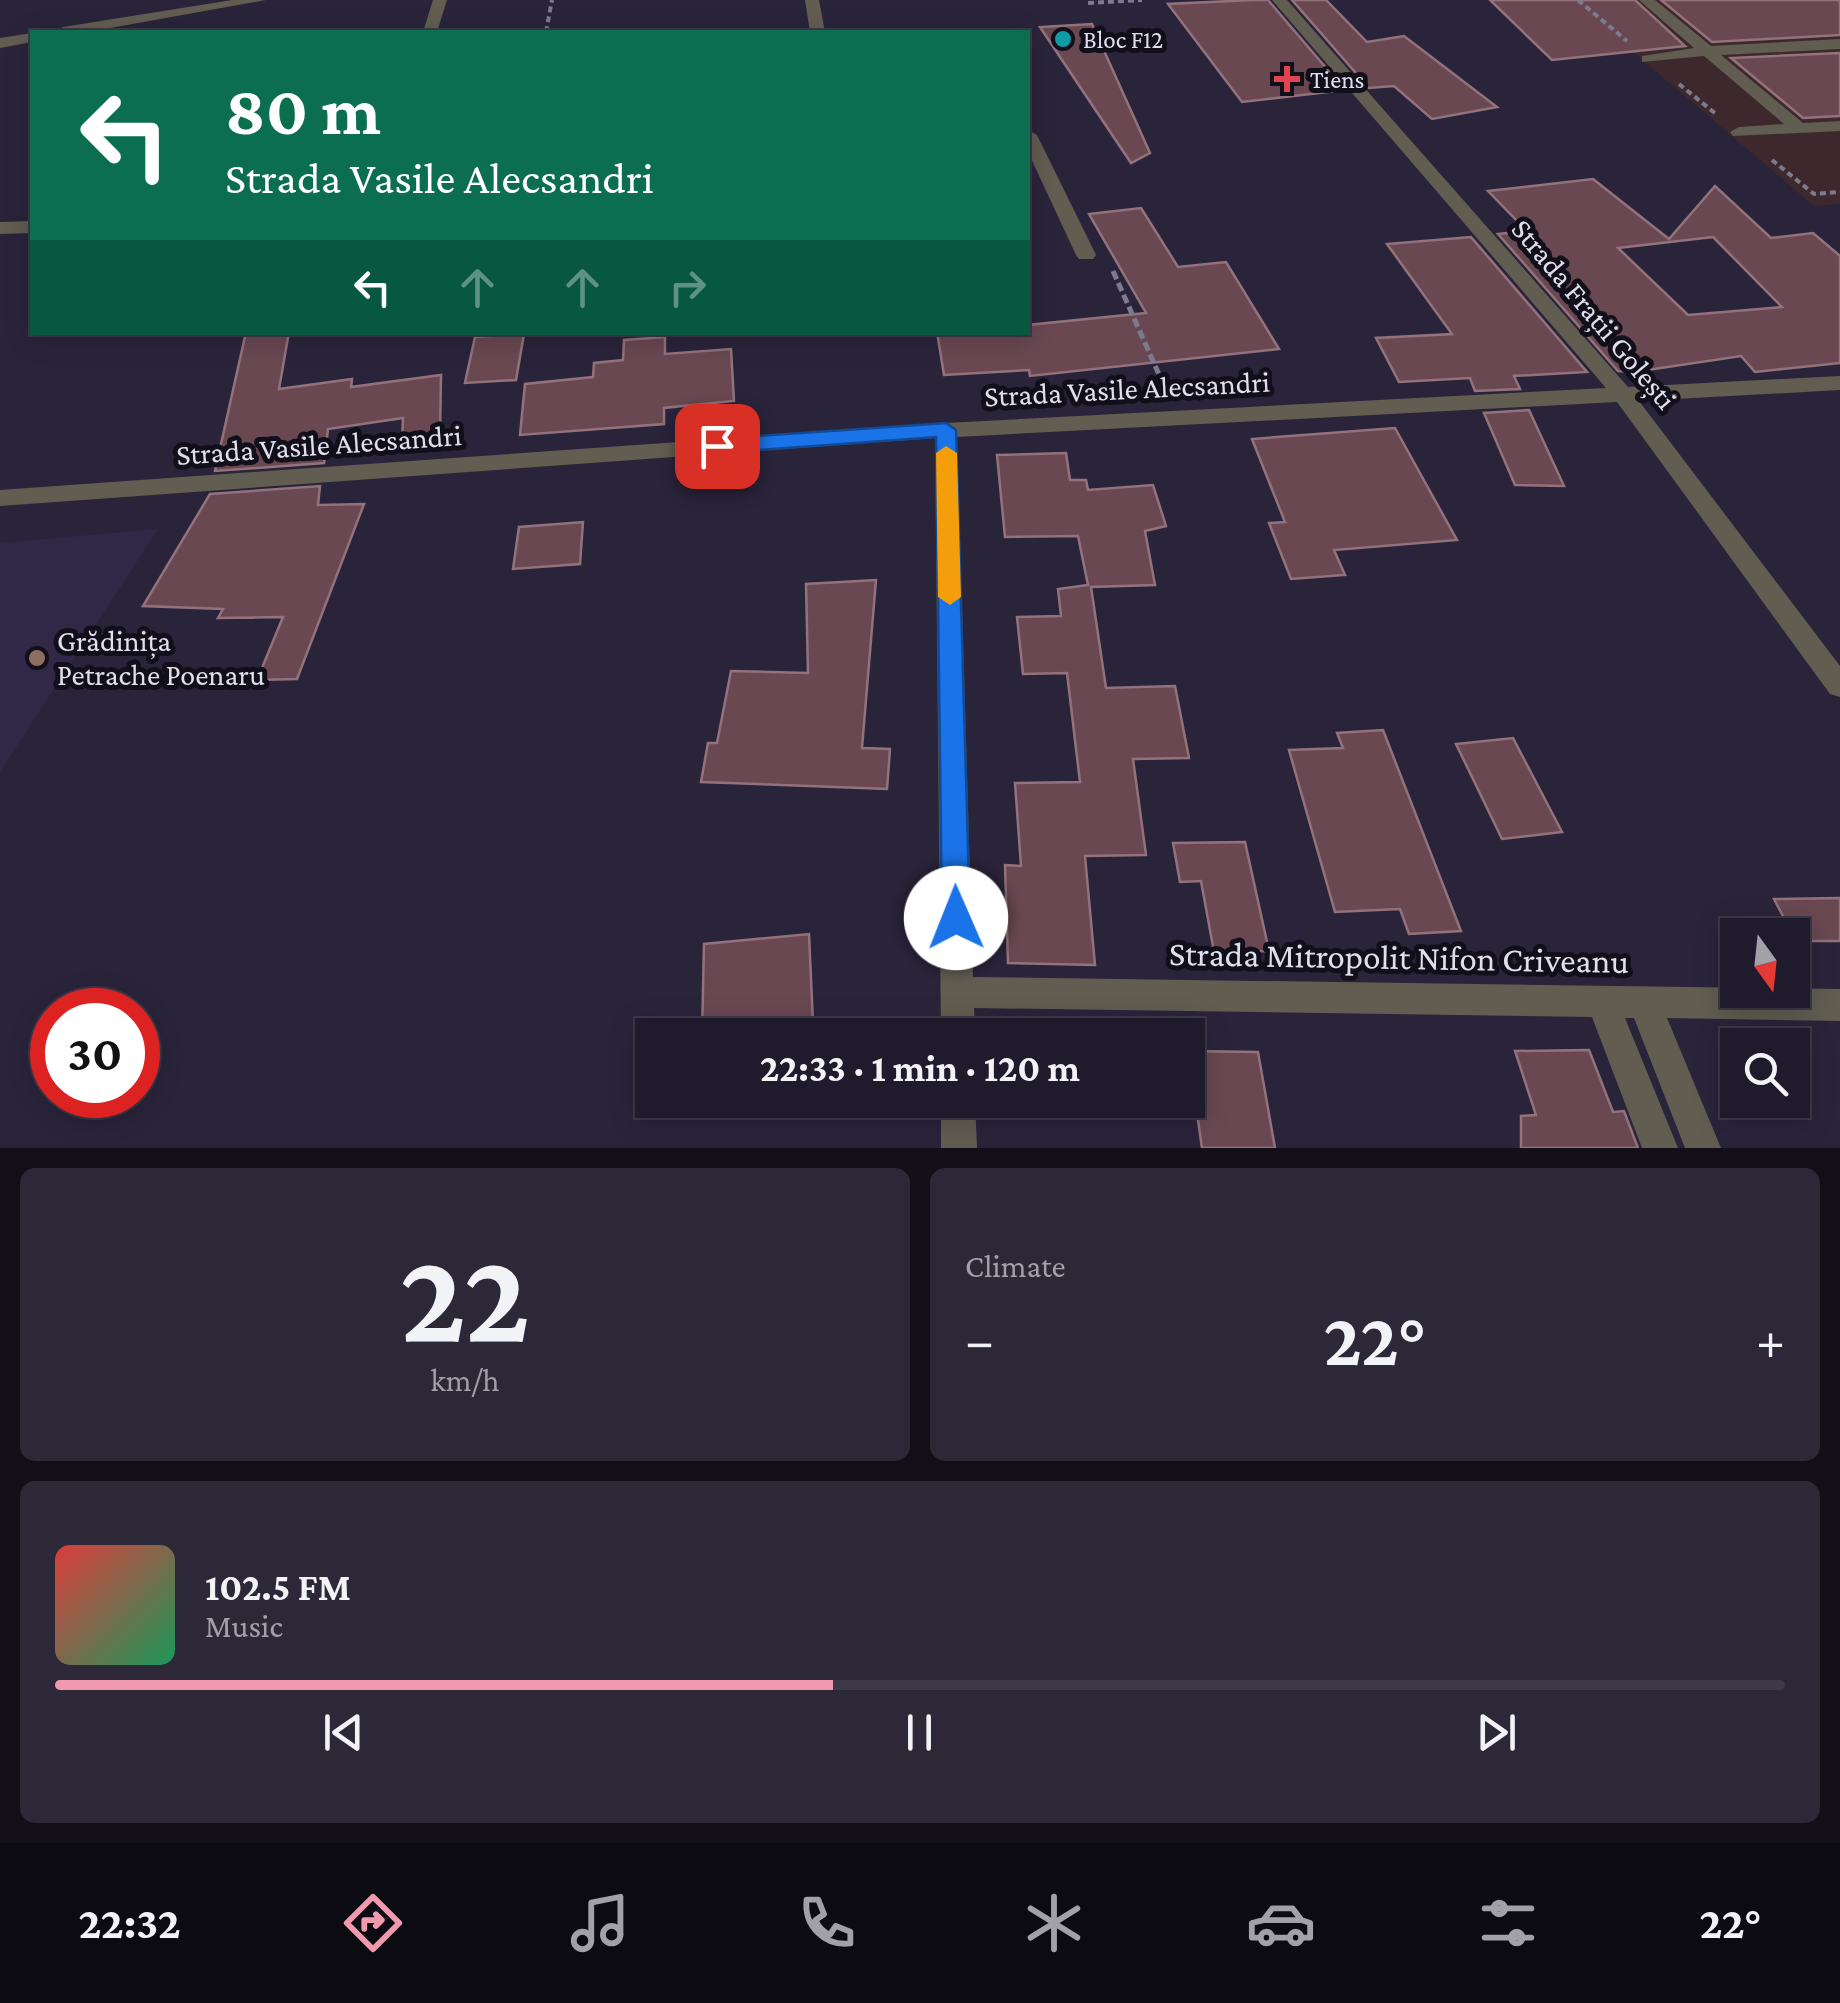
<!DOCTYPE html>
<html lang="en">
<head>
<meta charset="utf-8">
<style>
	:root { --surface:#201b2c; --page:#2d2838; --text:#f1f3f6; --muted:#a2a1a9; --line:#3d3948; --accent:#f29aad }
	body { margin:0; font-family:"Crimson Pro",serif; background:var(--page); color:var(--text); height:100vh; display:flex; flex-direction:column; font-size:38px; white-space:nowrap }
	* { box-sizing:border-box; margin:0 }
	p { font-size:32px; color:var(--muted) }
	.icon { flex:none; width:55px; height:55px; fill:none; stroke:currentColor; stroke-width:2; stroke-linecap:round; stroke-linejoin:round }
	.map { position:relative; height:1148px; overflow:hidden }
	.drawer { display:flex; flex-direction:column; gap:20px; padding:20px; background:#120f18; flex:1 }
	.drawer>* { flex:none }
	.hud { position:absolute; left:30px; top:30px; width:1000px; height:305px; border-radius:0px; box-shadow:0 5px 25px #0003,0 0 0 2px var(--line); background:#0b6e4f; color:#fff; overflow:hidden }
	.needle { width:65px; rotate:165deg }
	.buttons { position:absolute; left:1720px; top:918px; display:grid; gap:20px }
	.buttons a { display:grid; place-items:center; width:90px; height:90px; border-radius:0px; background:var(--surface); box-shadow:0 5px 25px #0003,0 0 0 2px var(--line); font-size:50px }
	.speed { position:absolute; left:30px; top:988px; display:flex; gap:20px; font-size:50px; font-weight:700; text-align:center }
	.speed>* { display:grid; place-content:center; width:130px; height:130px; border-radius:50%; background:var(--surface); box-shadow:0 5px 25px #0003,0 0 0 2px var(--line); line-height:1 }
	.speed .limit { border:15px solid #d22; background:#fff; color:#111 }
	.pin { position:absolute; display:grid; place-items:center; width:85px; height:85px; color:#fff; margin:-42px; border-radius:20px; box-shadow:0 5px 15px #0006 }
	.me { position:absolute; width:110px; margin:-55px; rotate:359deg; stroke-linejoin:round; filter:drop-shadow(0 0 8px #0008) }
	.turn { display:flex; align-items:center; gap:35px; height:210px; padding:0 30px; font-size:45px }
	.turn .icon { width:130px; height:130px; stroke-width:2.5 }
	.turn b { display:block; font-size:70px; line-height:85px }
	.lanes { display:flex; align-items:center; height:95px; padding:0 30px; background:#0003; justify-content:center; gap:50px; direction:ltr }
	.lanes .off { opacity:.35 }
	.big { font-size:75px; font-weight:700; line-height:1.1 }
	.drawer .widget { flex:1; display:flex; flex-direction:column; justify-content:center; gap:15px; min-width:0; padding:0 35px; border-radius:15px; background:var(--page) }
	.drawer .dial { align-items:center; gap:0 }
	.dial b { font-size:130px; line-height:1 }
	.song { display:flex; align-items:center; gap:30px }
	.cover { width:120px; height:120px; border-radius:15px; background:linear-gradient(135deg,hsl(0 70% 55%),hsl(150 70% 35%)) }
	.played { height:10px; border-radius:5px; background:linear-gradient(90deg,var(--accent) 45%,var(--line) 45%) }
	.keys { display:flex; justify-content:space-around; direction:ltr }
	.heat { display:flex; justify-content:space-between; align-items:center; font-size:55px; direction:ltr }
	.drawer .tiles { flex:1; display:grid; gap:20px; grid-template-columns:1fr 1fr }
	.widget:last-child { grid-column:span 2 }
	.trip { position:absolute; left:635px; top:1018px; width:570px; height:100px; border-radius:0px; background:var(--surface); box-shadow:0 5px 25px #0003,0 0 0 2px var(--line); font-weight:700; line-height:100px; text-align:center }
	.tab-bar { display:flex; height:160px; justify-content:space-around; align-items:center; background:#0d0b12; color:var(--muted) }
	.tab-bar .icon { width:70px; height:70px }
	.tab-bar .on { color:var(--accent) }
	.tab-bar b { font-size:45px; color:var(--text) }
	.map>svg:first-child { display:block }
	.commercial { fill:#3d292d }
	.built { fill:#302846 }
	.building { fill:#694852; stroke:#93727c; stroke-width:2.5; fill-rule:evenodd }
	.lines { fill:none; stroke-linecap:round; stroke-linejoin:round }
	.path-far1 { stroke:#7e7a8e; stroke-width:4; stroke-dasharray:6 4; stroke-linecap:butt }
	.path { stroke:#7e7a8e; stroke-width:5; stroke-dasharray:9 4; stroke-linecap:butt }
	.minor { fill:#615d51; fill-rule:evenodd }
	.route { fill:#1a73e8; stroke:#114b97; stroke-width:2.5 }
	.slow { fill:#f59e0b }
	.culture-dot { fill:#0f9aa8; stroke:#110f19; stroke-width:4 }
	.health-dot { fill:#e0444e; stroke:#110f19; stroke-width:4 }
	.education-dot { fill:#8d6e63; stroke:#110f19; stroke-width:4 }
	.labels { text-anchor:middle; stroke-width:10; stroke-linejoin:round; paint-order:stroke }
	.far-poi-label { font-size:25px; fill:#e1deee; stroke:#110f19; text-anchor:start }
	.street-label { font-size:30px; fill:#e1deee; stroke:#110f19 }
	.poi-label { font-size:30px; fill:#e1deee; stroke:#110f19; text-anchor:start }
	.near-street-label { font-size:35px; fill:#e1deee; stroke:#110f19 }
</style>
</head>
<body>
<div class="map">
<svg width="1840" height="1148" viewBox="0 0 1840 1148">
	<rect width="100%" height="100%" fill="#2a243b"/>
	<!-- commercial -->
	<path class="commercial" d="M1572,0H1840V204L1814,206Z"/>
	<!-- built -->
	<path class="built" d="M158,529L0,772V543Z"/>
	<!-- building -->
	<g class="building">
		<path d="M1252,0H1268L1345,90L1242,102L1168,4Z"/>
		<path d="M1292,0H1326L1367,42L1404,36L1497,107L1432,119L1394,86L1369,88Z"/>
		<path d="M1490,0H1635L1685,46L1552,60Z"/>
		<path d="M1661,0H1840V35L1712,42Z"/>
		<path d="M1092,24L1150,153L1131,163L1040,27Z"/>
		<path d="M1840,53V116L1803,118L1731,58Z"/>
		<path d="M1593,179L1669,239L1715,186L1771,238L1813,233L1840,256V363L1755,372L1741,356L1634,372L1618,371L1498,234L1527,231L1488,191ZM1713,237L1782,307L1688,315L1618,248Z"/>
		<path d="M1141,208L1178,267L1226,262L1279,349L1030,376L1029,370L944,375L937,332H1028V325L1146,313L1089,214Z"/>
		<path d="M1471,237L1587,372L1514,376L1520,389L1475,391L1470,378L1399,382L1376,338L1452,334L1387,244Z"/>
		<path d="M246,332H289L279,389L352,379L351,387L441,375L440,436L402,442L403,418L328,429L324,463L215,471Z"/>
		<path d="M524,334L516,380L465,383L475,337Z"/>
		<path d="M665,337V354L731,349L734,401L664,408V424L520,435L525,384L593,377L594,363L623,360L624,340Z"/>
		<path d="M1529,410L1564,486L1515,485L1484,413Z"/>
		<path d="M1395,428L1457,540L1334,550L1345,575L1291,579L1269,523L1285,522L1252,439Z"/>
		<path d="M1066,453L1070,480H1086L1088,490L1153,485L1166,526L1145,531L1155,585L1091,587L1106,688L1175,686L1189,758L1133,759L1146,855L1085,856L1095,965L1008,963L1005,865L1021,866L1015,783L1080,782L1067,673L1023,674L1017,617L1061,616L1058,589L1088,585L1078,536L1005,537L997,455Z"/>
		<path d="M320,486L318,505L364,504L297,679L257,680L283,617L218,618L223,609L143,606L210,494Z"/>
		<path d="M583,522L580,564L513,569L519,527Z"/>
		<path d="M876,580L862,748L890,749L887,789L701,782L708,743H717L731,671L808,673L806,584Z"/>
		<path d="M1383,730L1461,931L1409,934L1400,909L1335,912L1289,750L1343,748L1337,733Z"/>
		<path d="M1513,738L1562,832L1502,839L1456,744Z"/>
		<path d="M1245,842L1269,951L1214,952L1201,881L1180,882L1173,843Z"/>
		<path d="M1840,898V941H1796L1774,899Z"/>
		<path d="M809,934L813,1023L702,1035L704,944Z"/>
		<path d="M1589,1050L1613,1112L1624,1111L1638,1148H1521V1116L1536,1115L1515,1051Z"/>
		<path d="M1188,1051L1258,1052L1275,1148H1202Z"/>
	</g>
	<g class="lines">
		<!-- path-far1 -->
		<g class="path-far1">
			<path d="M1578,0L1627,41"/>
			<path d="M1088,3L1142,0"/>
			<path d="M546,32L552,0"/>
			<path d="M1679,84L1716,114"/>
			<path d="M1772,160L1814,194L1840,192"/>
		</g>
		<!-- path -->
		<path class="path" d="M1113,271L1165,388"/>
		<!-- minor -->
		<g class="minor">
			<path d="M232,0H266L88,32H55L63,27Z"/>
			<path d="M433,0H447L437,32H423Z"/>
			<path d="M805,0H819L825,32H810Z"/>
			<path d="M1272,0H1287L1628,387L1840,376V390L1639,401L1840,666V697L1830,694L1617,402L957,437L973,977L1840,989V1021L1667,1018L1721,1148H1685L1634,1018H1625L1678,1148H1642L1592,1017L974,1008L975,1035H941L935,438L0,506V490L946,423L1606,388Z"/>
			<path d="M1639,0H1655L1711,46L1840,39V49L1721,55L1803,123L1840,121V131L1733,136L1730,132L1739,127L1784,124L1704,56L1642,62V56L1694,48Z"/>
			<path d="M32,33V42L0,48V38Z"/>
			<path d="M1028,130L1037,135L1096,255L1093,259H1079L1076,255L1028,152Z"/>
			<path d="M32,221V233L0,234V222Z"/>
			<path d="M941,1100H975L977,1148H941Z"/>
		</g>
	</g>
	<!-- route -->
	<path class="route" d="M946,423L956,430L970,918L966,927L956,931L946,927L942,918L936,437L717,453L707,446L717,439Z"/>
	<!-- slow -->
	<path class="slow" d="M946,446L957,453L961,597L950,605L938,597L936,453Z"/>
	<!-- markers -->
	<circle class="culture-dot" cx="1063" cy="39" r="10"/>
	<path class="health-dot" d="M1282 64h10v10h10v10h-10v10h-10v-10h-10v-10h10z"/>
	<circle class="education-dot" cx="37" cy="658" r="10"/>
	<g class="labels">
		<!-- far-poi labels -->
		<g class="far-poi-label">
			<text x="1083" y="48">Bloc F12</text>
			<text x="1310" y="88">Tiens</text>
		</g>
		<!-- street labels -->
		<g class="street-label">
			<text transform="translate(1594 314) rotate(50)" y="10">Strada Frații Golești</text>
			<text transform="translate(1127 389) rotate(-3)" y="10">Strada Vasile Alecsandri</text>
			<text transform="translate(319 445) rotate(-4)" y="10">Strada Vasile Alecsandri</text>
		</g>
		<!-- poi labels -->
		<g class="poi-label">
			<text x="57" y="651">Grădinița<tspan x="57" dy="34">Petrache Poenaru</tspan></text>
		</g>
		<!-- near-street labels -->
		<g class="near-street-label">
			<text transform="translate(1399 957) rotate(1)" y="12">Strada Mitropolit Nifon Criveanu</text>
		</g>
	</g>
</svg>
<div class="buttons">
<a><svg class="needle" viewBox="-14 -14 28 28"><path d="M0-13l5 13h-10z" fill="#e53935"/><path d="M0 13l5-13h-10z" fill="#a2a1a9"/></svg></a>
<a><svg class="icon" aria-label="search" viewBox="0 0 24 24"><circle cx="10" cy="10" r="6"/><path d="M15 15l6 6"/></svg></a>
</div>
<div class="speed"><div class="limit">30</div></div>
<div class="pin" style="left:717px;top:446px;background:#d93025"><svg class="icon" aria-label="arrive" viewBox="0 0 24 24"><path d="M6 21V4h12l-3 4 3 4H6"/></svg></div>
<svg class="me" style="left:956px;top:918px" viewBox="-20 -20 40 40"><circle r="19" fill="#fff"/><path d="M0-13L10 11 0 6-10 11z" fill="#1a73e8"/></svg>
<div class="trip">22:33 · 1 min · 120 m</div>
<div class="hud">
<div class="turn"><svg class="icon" aria-label="left" viewBox="0 0 24 24"><path d="M17 20v-9H6M10 6l-5 5 5 5"/></svg><div><b>80 m</b>Strada Vasile Alecsandri</div></div>
<div class="lanes"><svg class="icon" aria-label="left" viewBox="0 0 24 24"><path d="M17 20v-9H6M10 6l-5 5 5 5"/></svg><svg class="icon off" aria-label="ahead" viewBox="0 0 24 24"><path d="M12 20V5M6 11l6-6 6 6"/></svg><svg class="icon off" aria-label="ahead" viewBox="0 0 24 24"><path d="M12 20V5M6 11l6-6 6 6"/></svg><svg class="icon off" aria-label="right" viewBox="0 0 24 24"><path d="M7 20v-9h11M14 6l5 5-5 5"/></svg></div>
</div>
</div>
<section class="drawer">
<div class="tiles">
<div class="widget dial"><b>22</b><p>km/h</p></div>
<div class="widget"><p>Climate</p>
<div class="heat"><a>−</a><b class="big">22°</b><a>+</a></div>
</div>
<div class="widget">
<div class="song"><i class="cover"></i><div><b>102.5 FM</b><p>Music</p></div></div>
<div class="played"></div>
<div class="keys"><svg class="icon" aria-label="previous" viewBox="0 0 24 24"><path d="M18 5L8 12l10 7zM5 5v14"/></svg><svg class="icon" aria-label="pause" viewBox="0 0 24 24"><path d="M8 5v14M16 5v14"/></svg><svg class="icon" aria-label="next" viewBox="0 0 24 24"><path d="M6 5l10 7-10 7zM19 5v14"/></svg></div>
</div>
</div>
</section>
<nav class="tab-bar">
<b>22:32</b>
<svg class="icon on" aria-label="directions" viewBox="0 0 24 24"><path d="M12 3l9 9-9 9-9-9zM9 14v-3h6M13 9l2 2-2 2"/></svg>
<svg class="icon" aria-label="music" viewBox="0 0 24 24"><path d="M9 18V5l10-2v13"/><circle cx="6" cy="18" r="3"/><circle cx="16" cy="16" r="3"/></svg>
<svg class="icon" aria-label="phone" viewBox="0 0 24 24"><path d="M5 4h4l2 5-3 2q2 4 5 5l2-3 5 2v4C11 20 4 13 5 4z"/></svg>
<svg class="icon" aria-label="climate" viewBox="0 0 24 24"><path d="M12 3v18M4 7l16 10M4 17L20 7"/></svg>
<svg class="icon" aria-label="car" viewBox="0 0 24 24"><path d="M5 17H2v-5l4-1 3-4h7l3 4 3 1v5h-3M9 17h6M6 11h13"/><circle cx="7" cy="17" r="2"/><circle cx="17" cy="17" r="2"/></svg>
<svg class="icon" aria-label="filters" viewBox="0 0 24 24"><path d="M4 7h16M4 17h16"/><circle cx="9" cy="7" r="2"/><circle cx="15" cy="17" r="2"/></svg>
<b>22°</b>
</nav>
</body>
</html>
